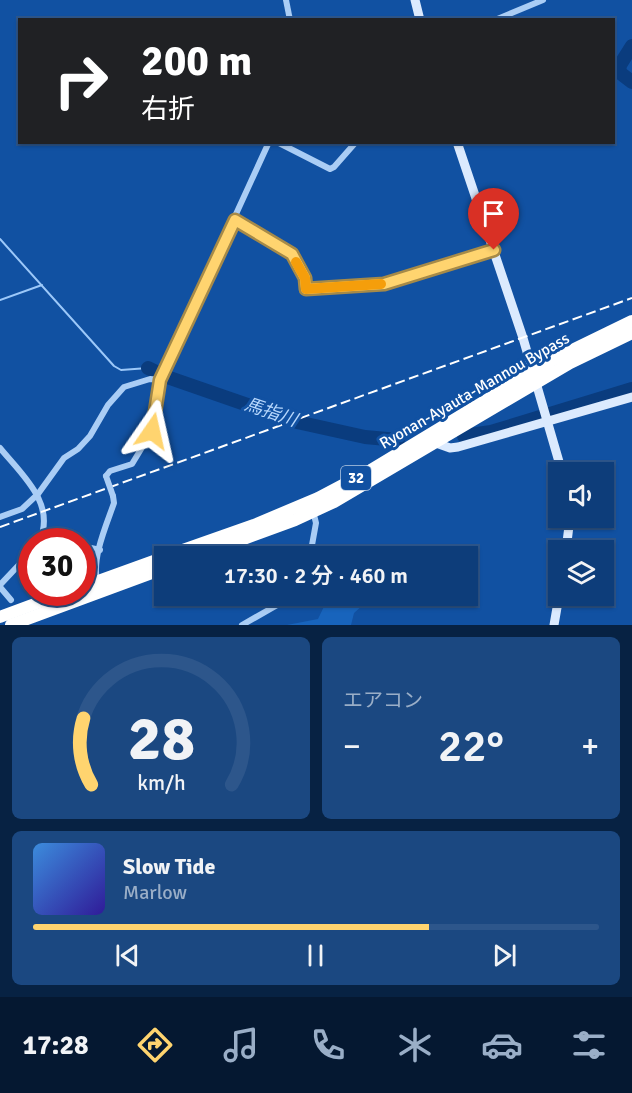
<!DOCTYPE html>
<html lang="ja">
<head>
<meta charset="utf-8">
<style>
	:root { --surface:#0d3d7a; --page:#1b4881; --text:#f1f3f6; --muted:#9aaec7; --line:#2d568b; --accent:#ffd46f }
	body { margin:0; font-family:Signika,"Noto Sans JP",sans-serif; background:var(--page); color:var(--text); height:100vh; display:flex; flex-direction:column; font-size:22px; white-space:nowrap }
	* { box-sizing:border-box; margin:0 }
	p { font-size:20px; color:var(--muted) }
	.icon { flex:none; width:33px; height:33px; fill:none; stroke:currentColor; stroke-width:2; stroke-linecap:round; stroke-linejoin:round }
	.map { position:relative; height:625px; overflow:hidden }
	.panel { display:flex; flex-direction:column; gap:12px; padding:12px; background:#072243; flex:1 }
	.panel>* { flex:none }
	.banner { position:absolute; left:18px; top:18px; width:597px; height:126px; border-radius:0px; box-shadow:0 2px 4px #0004,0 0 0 2px var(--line); background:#202124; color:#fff; overflow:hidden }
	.fabs { position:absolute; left:548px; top:462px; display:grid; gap:12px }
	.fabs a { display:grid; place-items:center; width:66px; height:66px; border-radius:0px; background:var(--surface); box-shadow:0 2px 4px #0004,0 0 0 2px var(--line); font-size:30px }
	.speed { position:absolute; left:18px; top:528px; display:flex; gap:12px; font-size:30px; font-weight:700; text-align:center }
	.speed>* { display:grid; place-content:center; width:78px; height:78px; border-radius:50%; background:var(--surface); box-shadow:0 2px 4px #0004,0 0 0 2px var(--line); line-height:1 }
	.speed .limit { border:9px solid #d22; background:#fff; color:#111 }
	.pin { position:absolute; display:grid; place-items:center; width:51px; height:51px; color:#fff; margin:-62px -26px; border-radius:50% 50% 50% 0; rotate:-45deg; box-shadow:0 0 6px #0007 }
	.pin .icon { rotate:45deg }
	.me { position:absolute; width:66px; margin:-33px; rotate:11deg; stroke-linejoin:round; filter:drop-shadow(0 0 4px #0008) }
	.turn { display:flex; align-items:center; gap:21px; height:126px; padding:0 24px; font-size:27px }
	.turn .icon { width:78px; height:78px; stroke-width:2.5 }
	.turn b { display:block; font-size:42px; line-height:51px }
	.big { font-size:45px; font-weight:600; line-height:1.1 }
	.panel .widget { flex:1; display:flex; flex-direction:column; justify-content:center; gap:9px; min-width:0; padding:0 21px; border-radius:9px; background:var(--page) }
	.panel .dial { align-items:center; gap:0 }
	.dial svg { height:156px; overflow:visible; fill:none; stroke:var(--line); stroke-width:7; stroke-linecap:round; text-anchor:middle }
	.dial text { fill:var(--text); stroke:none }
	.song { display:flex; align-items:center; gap:18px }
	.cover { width:72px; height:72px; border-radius:9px; background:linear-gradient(135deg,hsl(210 70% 55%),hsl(250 70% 35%)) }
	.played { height:6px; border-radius:3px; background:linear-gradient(90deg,var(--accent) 70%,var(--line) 70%) }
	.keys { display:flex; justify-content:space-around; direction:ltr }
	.heat { display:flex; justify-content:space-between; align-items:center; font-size:33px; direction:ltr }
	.panel .tiles { flex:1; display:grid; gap:12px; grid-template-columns:1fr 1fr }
	.widget:last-child { grid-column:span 2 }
	.trip { position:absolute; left:154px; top:546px; width:324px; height:60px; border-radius:0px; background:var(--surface); box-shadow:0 2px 4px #0004,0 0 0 2px var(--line); font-weight:600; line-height:60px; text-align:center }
	.dock { display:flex; height:96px; justify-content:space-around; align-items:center; background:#051831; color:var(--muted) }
	.dock .icon { width:42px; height:42px }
	.dock .on { color:var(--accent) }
	.dock b { font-size:27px; color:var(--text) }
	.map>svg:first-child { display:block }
	.green { fill:#1864bc }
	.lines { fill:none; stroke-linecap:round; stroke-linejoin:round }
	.stream { stroke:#9cc8f9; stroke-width:2 }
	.river { stroke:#0a3c7e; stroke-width:14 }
	.street { stroke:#aacdf5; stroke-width:6 }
	.secondary { stroke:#dbeafe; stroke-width:9 }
	.highway { stroke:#fff; stroke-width:12 }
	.rail { stroke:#fff; stroke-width:2; stroke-dasharray:10 4.5; stroke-linecap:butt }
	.street-bridge { stroke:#aacdf5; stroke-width:6 }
	.route-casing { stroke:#a68a48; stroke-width:15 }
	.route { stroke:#ffd46f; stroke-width:10 }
	.slow { stroke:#f59e0b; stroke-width:10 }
	.labels { text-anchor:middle; stroke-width:6; stroke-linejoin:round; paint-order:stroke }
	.shield { fill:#1151a2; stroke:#b8cbe3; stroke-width:1.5 }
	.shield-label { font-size:15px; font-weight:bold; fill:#fff }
	.street-label { font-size:16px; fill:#fff; stroke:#1151a2 }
	.water-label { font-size:18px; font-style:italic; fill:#b7d7fc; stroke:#1151a2 }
</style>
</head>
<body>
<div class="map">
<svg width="632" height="625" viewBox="0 0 632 625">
	<rect width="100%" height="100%" fill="#1151a2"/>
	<!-- green -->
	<path class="green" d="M329,596H373L354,613L351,625H287L318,619Z"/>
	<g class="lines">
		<!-- stream -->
		<g class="stream">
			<path d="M0,239L114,366L121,370L148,368"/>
			<path d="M0,300L42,285"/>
		</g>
		<!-- river -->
		<g class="river">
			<path d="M632,46L620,65L619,72L632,82"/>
			<path d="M148,368L167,377L297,422L365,437L398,440"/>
			<path d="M464,436L491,432L632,389"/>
		</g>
		<!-- street -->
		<g class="street">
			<path d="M286,0L290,20"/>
			<path d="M495,20L543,0"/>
			<path d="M277,142L330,169L334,167L356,142"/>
			<path d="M235,220L292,254L305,278L306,289L384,283L493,250"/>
			<path d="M0,448C22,475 57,504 39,542"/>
			<path d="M106,476L110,471L132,464L152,431L160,380L269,142"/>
			<path d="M0,517L22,509L38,494L64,458L78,449L90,436L108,405L124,387L150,379L160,380"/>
			<path d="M41,539L56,542"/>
			<path d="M82,546L100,550"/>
			<path d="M310,556L316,523L313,511"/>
			<path d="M97,581C92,557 106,526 114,503L113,496"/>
			<path d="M0,585L32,551"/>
			<path d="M0,587L11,600"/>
			<path d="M242,625L293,596"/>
		</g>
		<!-- secondary -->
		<g class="secondary">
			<path d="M415,0L420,20"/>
			<path d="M457,142L523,338L562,472"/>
			<path d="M436,443L450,448L458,447L632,397"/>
			<path d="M566,550L570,518"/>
			<path d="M554,625L559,596"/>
		</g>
		<!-- highway -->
		<g class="highway">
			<path d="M166,556L254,525L318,498L371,470L556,358L632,321"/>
			<path d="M198,556L295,520L334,502L570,363L632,333"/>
			<path d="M82,587L165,557"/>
			<path d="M0,617L67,592"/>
			<path d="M11,625L165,568"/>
		</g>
		<!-- rail -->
		<path class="rail" d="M0,527L632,298"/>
		<!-- street-bridge -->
		<path class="street-bridge" d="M106,476L113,496"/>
	</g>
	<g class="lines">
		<defs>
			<path id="route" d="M152,431L160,380L235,220L292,254L305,278L306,289L384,284L494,250"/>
		</defs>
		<!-- route casing -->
		<use href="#route" class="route-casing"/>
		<!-- route -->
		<use href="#route" class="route"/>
		<!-- slow -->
		<path class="slow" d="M296,262L305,278L306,289L381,284"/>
	</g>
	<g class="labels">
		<!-- shield labels -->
		<rect class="shield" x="341" y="466" width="30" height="24" rx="4.5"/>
		<g class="shield-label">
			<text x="356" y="483">32</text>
		</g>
		<!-- street labels -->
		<g class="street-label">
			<text transform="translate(474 390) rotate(-30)" y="6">Ryonan-Ayauta-Mannou Bypass</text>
		</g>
		<!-- water labels -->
		<g class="water-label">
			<text transform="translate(271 412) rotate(19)" y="6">馬指川</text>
		</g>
	</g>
</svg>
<div class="fabs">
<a><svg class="icon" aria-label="sound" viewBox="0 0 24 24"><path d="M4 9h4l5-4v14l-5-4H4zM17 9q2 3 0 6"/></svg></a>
<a><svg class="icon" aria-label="layers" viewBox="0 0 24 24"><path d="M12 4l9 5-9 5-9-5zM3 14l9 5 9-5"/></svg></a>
</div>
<div class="speed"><div class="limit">30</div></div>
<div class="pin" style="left:494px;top:250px;background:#d93025"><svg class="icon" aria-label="arrive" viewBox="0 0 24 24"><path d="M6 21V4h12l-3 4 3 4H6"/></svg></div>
<svg class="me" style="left:152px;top:431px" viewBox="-20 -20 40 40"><path d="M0-17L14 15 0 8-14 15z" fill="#ffd46f" stroke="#fff" stroke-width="4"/></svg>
<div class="trip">17:30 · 2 分 · 460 m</div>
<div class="banner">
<div class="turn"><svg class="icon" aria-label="right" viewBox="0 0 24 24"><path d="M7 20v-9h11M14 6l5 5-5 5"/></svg><div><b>200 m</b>右折</div></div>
</div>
</div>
<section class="panel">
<div class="tiles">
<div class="widget dial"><svg viewBox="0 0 100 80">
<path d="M14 69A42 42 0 1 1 86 69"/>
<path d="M14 69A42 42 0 0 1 10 35" stroke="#ffd46f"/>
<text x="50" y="56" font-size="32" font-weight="700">28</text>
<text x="50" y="72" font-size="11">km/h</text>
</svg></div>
<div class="widget"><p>エアコン</p>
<div class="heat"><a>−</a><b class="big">22°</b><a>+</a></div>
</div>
<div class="widget">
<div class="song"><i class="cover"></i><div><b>Slow Tide</b><p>Marlow</p></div></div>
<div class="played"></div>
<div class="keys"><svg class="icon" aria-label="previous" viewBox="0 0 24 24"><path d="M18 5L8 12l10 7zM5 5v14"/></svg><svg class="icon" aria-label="pause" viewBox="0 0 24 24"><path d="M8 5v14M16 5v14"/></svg><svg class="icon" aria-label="next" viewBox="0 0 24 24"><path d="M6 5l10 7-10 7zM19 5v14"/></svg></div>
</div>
</div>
</section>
<nav class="dock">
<b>17:28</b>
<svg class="icon on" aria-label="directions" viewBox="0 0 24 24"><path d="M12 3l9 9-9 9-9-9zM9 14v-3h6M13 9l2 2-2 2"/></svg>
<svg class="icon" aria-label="music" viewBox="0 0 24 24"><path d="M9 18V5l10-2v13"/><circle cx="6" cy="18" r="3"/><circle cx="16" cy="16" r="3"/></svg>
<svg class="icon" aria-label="phone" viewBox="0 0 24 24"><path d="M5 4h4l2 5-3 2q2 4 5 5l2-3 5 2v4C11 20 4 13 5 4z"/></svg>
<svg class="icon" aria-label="climate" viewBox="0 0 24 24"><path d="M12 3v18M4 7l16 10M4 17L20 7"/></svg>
<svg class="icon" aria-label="car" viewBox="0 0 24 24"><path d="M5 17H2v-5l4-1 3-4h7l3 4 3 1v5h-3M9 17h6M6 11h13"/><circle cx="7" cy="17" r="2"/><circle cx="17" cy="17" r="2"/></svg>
<svg class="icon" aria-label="filters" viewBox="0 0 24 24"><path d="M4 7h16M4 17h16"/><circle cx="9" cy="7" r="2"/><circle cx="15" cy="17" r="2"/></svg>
</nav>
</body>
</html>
